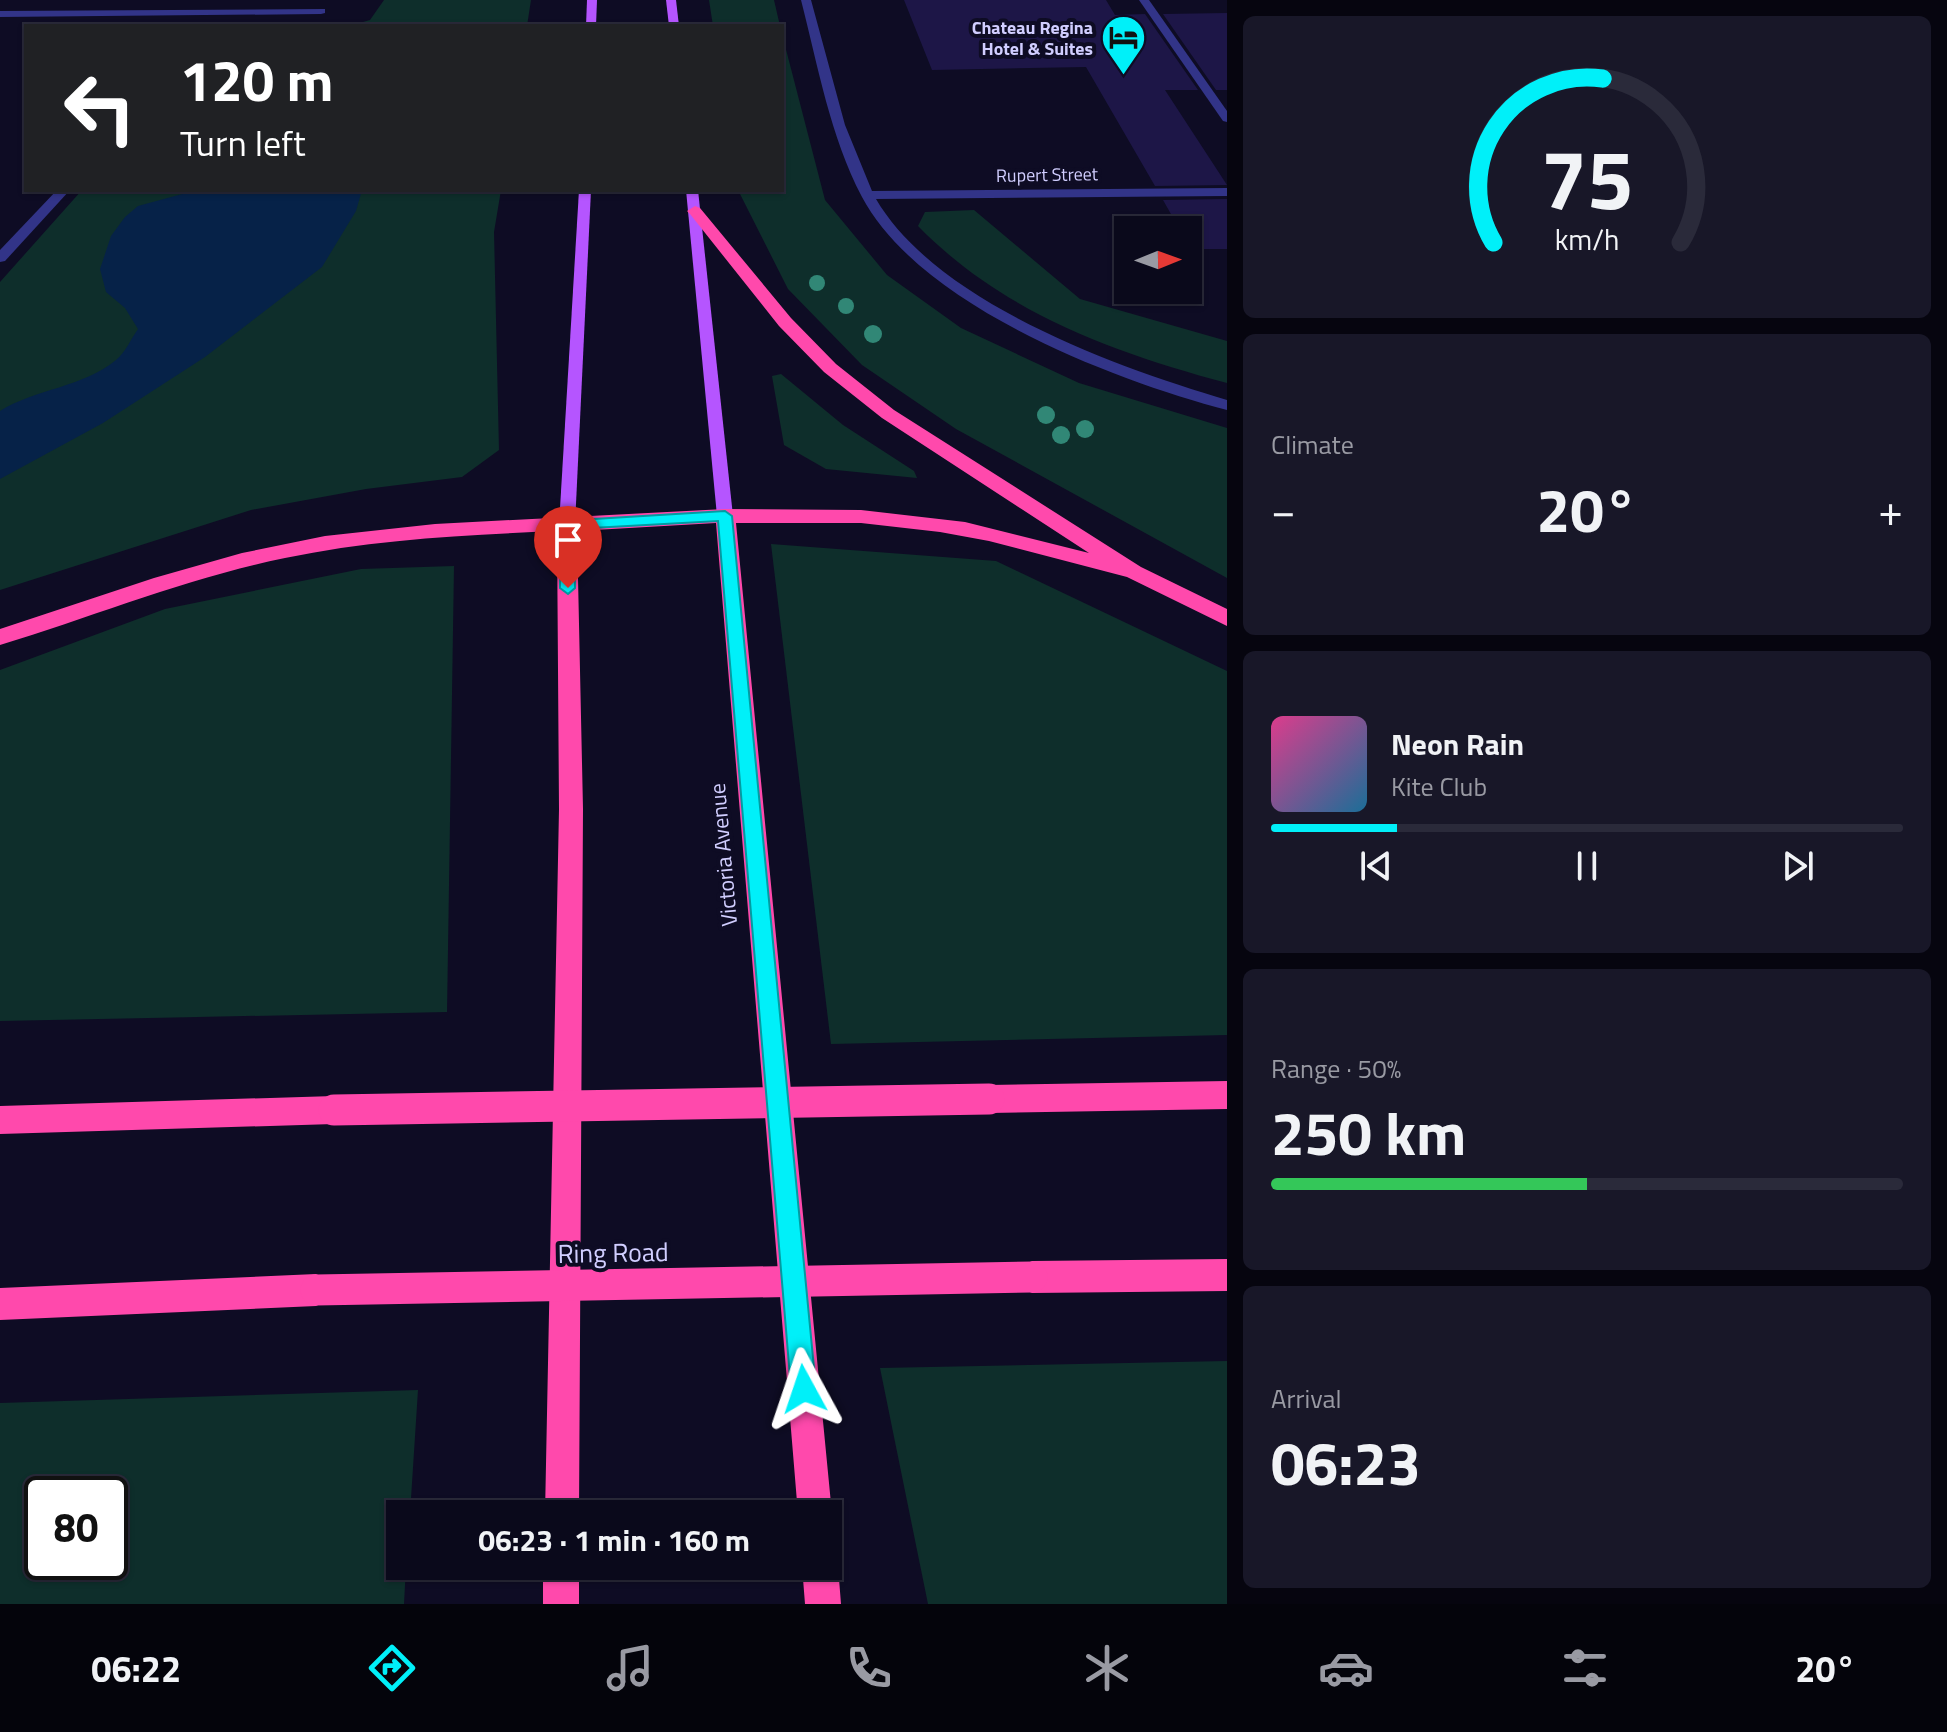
<!DOCTYPE html>
<html lang="en">
<head>
<meta charset="utf-8">
<style>
	:root { --surface:#0a091b; --page:#181728; --text:#f1f3f6; --muted:#999aa3; --line:#2a2a3a; --accent:#00f0f9 }
	body { margin:0; font-family:"Titillium Web",sans-serif; background:var(--page); color:var(--text); height:100vh; display:flex; flex-direction:column; font-size:30px; white-space:nowrap }
	* { box-sizing:border-box; margin:0 }
	p { font-size:26px; color:var(--muted) }
	.icon { flex:none; width:44px; height:44px; fill:none; stroke:currentColor; stroke-width:2; stroke-linecap:round; stroke-linejoin:round }
	.map { position:relative; flex:1; overflow:hidden }
	.drawer { display:flex; flex-direction:column; gap:16px; padding:16px; background:#06050f; width:720px }
	.drawer>* { flex:none }
	.hud { position:absolute; left:24px; top:24px; width:760px; height:168px; border-radius:0px; box-shadow:0 2px 6px #0004,0 0 0 2px var(--line); background:#202124; color:#fff; overflow:hidden }
	.needle { width:52px; rotate:89deg }
	.controls { position:absolute; left:1114px; top:216px; display:grid; gap:16px }
	.controls a { display:grid; place-items:center; width:88px; height:88px; border-radius:0px; background:var(--surface); box-shadow:0 2px 6px #0004,0 0 0 2px var(--line); font-size:40px }
	.speed { position:absolute; left:24px; top:1476px; display:flex; gap:16px; font-size:40px; font-weight:700; text-align:center }
	.speed>* { display:grid; place-content:center; width:104px; height:104px; border-radius:50%; background:var(--surface); box-shadow:0 2px 6px #0004,0 0 0 2px var(--line); line-height:1 }
	.speed .limit { border:4px solid #111; border-radius:12px; background:#fff; color:#111 }
	.pin { position:absolute; display:grid; place-items:center; width:68px; height:68px; color:#fff; margin:-82px -34px; border-radius:50% 50% 50% 0; rotate:-45deg; box-shadow:0 0 8px #0007 }
	.pin .icon { rotate:45deg }
	.me { position:absolute; width:88px; margin:-44px; rotate:355deg; stroke-linejoin:round; filter:drop-shadow(0 0 6px #0008) }
	.turn { display:flex; align-items:center; gap:28px; height:168px; padding:0 24px; font-size:36px }
	.turn .icon { width:104px; height:104px; stroke-width:2.5 }
	.turn b { display:block; font-size:56px; line-height:68px }
	.big { font-size:60px; font-weight:700; line-height:1.1 }
	.drawer .widget { flex:1; display:flex; flex-direction:column; justify-content:center; gap:12px; min-width:0; padding:0 28px; border-radius:12px; background:var(--page) }
	.drawer .dial { align-items:center; gap:0 }
	.dial svg { height:208px; overflow:visible; fill:none; stroke:var(--line); stroke-width:7; stroke-linecap:round; text-anchor:middle }
	.dial text { fill:var(--text); stroke:none }
	.song { display:flex; align-items:center; gap:24px }
	.cover { width:96px; height:96px; border-radius:12px; background:linear-gradient(135deg,hsl(330 70% 55%),hsl(200 70% 35%)) }
	.played { height:8px; border-radius:4px; background:linear-gradient(90deg,var(--accent) 20%,var(--line) 20%) }
	.keys { display:flex; justify-content:space-around; direction:ltr }
	.heat { display:flex; justify-content:space-between; align-items:center; font-size:44px; direction:ltr }
	.charge { height:12px; border-radius:6px; background:linear-gradient(90deg,#34c759 50%,var(--line) 0) }
	.trip { position:absolute; left:386px; top:1500px; width:456px; height:80px; border-radius:0px; background:var(--surface); box-shadow:0 2px 6px #0004,0 0 0 2px var(--line); font-weight:700; line-height:80px; text-align:center }
	.dock { display:flex; height:128px; justify-content:space-around; align-items:center; background:#04040b; color:var(--muted) }
	.dock .icon { width:56px; height:56px }
	.dock .on { color:var(--accent) }
	.dock b { font-size:36px; color:var(--text) }
	main { display:flex; flex:1; min-height:0 }
	.map>svg:first-child { display:block }
	.green { fill:#0e2e2b; fill-rule:evenodd }
	.water { fill:#062248 }
	.building { fill:#1d1647 }
	.lines { fill:none; stroke-linecap:round; stroke-linejoin:round }
	.minor { fill:#323488; fill-rule:evenodd }
	.major { fill:#b555ff; fill-rule:evenodd }
	.highway { fill:#ff49ac; fill-rule:evenodd }
	.highway-bridge { stroke:#ff49ac; stroke-width:31 }
	.tree { fill:#318776 }
	.route { fill:#00f0f9; stroke:#009ca2; stroke-width:2 }
	.labels { text-anchor:middle; stroke-width:8; stroke-linejoin:round; paint-order:stroke }
	.far-poi-label { font-size:18px; font-weight:bold; fill:#d1ceff; stroke:#0e0c24; text-anchor:end }
	.far-street-label { font-size:18px; fill:#d1ceff; stroke:#0e0c24 }
	.street-label { font-size:22px; fill:#d1ceff; stroke:#0e0c24 }
	.near-street-label { font-size:26px; fill:#d1ceff; stroke:#0e0c24 }
</style>
</head>
<body>
<main>
<div class="map">
<svg width="1227" height="1604" viewBox="0 0 1227 1604">
	<rect width="100%" height="100%" fill="#0e0c24"/>
	<!-- green -->
	<g class="green">
		<path d="M384,0H531L527,26H349L370,20Z"/>
		<path d="M709,0H774L780,26H713Z"/>
		<path d="M782,34L825,200L887,275L961,328L1079,383L1227,428V578L956,429L862,365L788,289L738,190H782Z"/>
		<path d="M82,190H501L494,232L499,450L462,477L366,489L251,510L0,590V282Z"/>
		<path d="M974,210L1080,299L1227,341V383C1112,352 1002,312 918,226L925,212Z"/>
		<path d="M781,374L843,425L914,471L917,478L826,469L784,445L772,376Z"/>
		<path d="M771,544L996,561L1227,671V1035L831,1044Z"/>
		<path d="M454,566L447,1012L0,1021V670L165,609L361,569Z"/>
		<path d="M1227,1361V1604H928L880,1368Z"/>
		<path d="M418,1390L410,1514H400V1566H406L404,1604H0V1403ZM42,1494H110V1562H42Z"/>
	</g>
	<!-- water -->
	<path class="water" d="M197,190H362L356,211L322,267L205,357L103,423L0,479V411C35,389 84,387 116,360C125,353 131,339 138,329L125,308L106,292L100,269L111,236L125,217L138,206Z"/>
	<!-- building -->
	<g class="building">
		<path d="M904,0H1106L1115,15L1145,14L1198,90H1165L1227,185L1155,186L1086,67L932,70Z"/>
		<path d="M1227,13V90H1216L1163,14Z"/>
		<path d="M1227,199V249H1191L1188,230H1180L1163,200Z"/>
	</g>
	<g class="lines">
		<!-- minor -->
		<g class="minor">
			<path d="M801,0H811L845,125L872,191L1227,188V196L876,199C937,303 1116,367 1227,400V410C1113,380 920,306 862,197C830,136 818,66 801,0Z"/>
			<path d="M1139,0H1149L1227,111V122L1223,121Z"/>
			<path d="M325,9V13L321,14L0,17V11Z"/>
			<path d="M57,190H70L5,261L0,262V250Z"/>
		</g>
		<!-- major -->
		<g class="major">
			<path d="M587,0H597L596,26H586Z"/>
			<path d="M666,0H676L679,26H669Z"/>
			<path d="M579,190H591L575,525L567,531L559,525Z"/>
			<path d="M686,190H698L733,516L725,522L717,516Z"/>
		</g>
		<!-- highway -->
		<g class="highway">
			<path d="M695,206L700,208L791,318L836,364L894,410L1141,567L1227,609V626L1127,577L989,541L940,532L861,523H736L832,1514L828,1524V1514H798L716,523L577,531L583,809L579,1514H545L559,809L557,531C466,535 375,539 285,558C187,578 95,616 0,645V629L154,578L242,553L325,536L435,524L725,509L861,510L965,522L1089,553L882,418L824,372L779,326L690,214L687,211Z"/>
			<path d="M1227,1081V1109L989,1113L979,1109L975,1099L979,1089L989,1085Z"/>
			<path d="M334,1096L344,1100L348,1110L344,1120L334,1124L0,1134V1106Z"/>
			<path d="M1227,1259V1291L1032,1293L1021,1288L1016,1277L1021,1266L1032,1261Z"/>
			<path d="M316,1274L327,1279L332,1290L327,1301L316,1306L0,1320V1288Z"/>
			<path d="M828,1552L832,1554L838,1566L841,1604H805L802,1566H828Z"/>
			<rect x="543" y="1566" width="36" height="38"/>
		</g>
		<!-- highway-bridge -->
		<g class="highway-bridge">
			<path d="M334,1110L989,1099"/>
			<path d="M316,1290L1032,1277"/>
		</g>
	</g>
	<!-- trees -->
	<g class="tree">
		<circle cx="817" cy="283" r="8"/>
		<circle cx="846" cy="306" r="8"/>
		<circle cx="873" cy="334" r="9"/>
		<circle cx="1046" cy="415" r="9"/>
		<circle cx="1085" cy="429" r="9"/>
		<circle cx="1061" cy="435" r="9"/>
	</g>
	<!-- route -->
	<path class="route" d="M725,511L732,516L816,1389L813,1398L804,1402L795,1398L791,1389L718,521L574,529L575,588L568,594L560,588L561,521Z"/>
	<!-- icons -->
	<defs>
		<symbol id="hotel-pin" viewBox="-11 -11 22 30"><path d="M0 17L-7.5 6A9.5 9.5 0 1 1 7.5 6Z" fill="#00f0f9" stroke="#0e0c24"/><path d="M-6-4.5h1.5V1H6V5H4.5V3h-9V5H-6ZM-4 0a1.8 1.8 0 1 1 3.6 0ZM.5 0V-2.5h3Q6-2.5 6 0Z" fill="#111"/></symbol>
	</defs>
	<g fill-rule="evenodd">
		<use href="#hotel-pin" x="1098" y="12" width="51" height="69"/>
	</g>
	<g class="labels">
		<!-- far-poi labels -->
		<g class="far-poi-label">
			<text x="1093" y="34">Chateau Regina<tspan x="1093" dy="21">Hotel &amp; Suites</tspan></text>
		</g>
		<!-- far-street labels -->
		<g class="far-street-label">
			<text transform="translate(1047 175) rotate(-1)" y="6">Rupert Street</text>
		</g>
		<!-- street labels -->
		<g class="street-label">
			<text transform="translate(723 855) rotate(-95)" y="8">Victoria Avenue</text>
		</g>
		<!-- near-street labels -->
		<g class="near-street-label">
			<text transform="translate(613 1253) rotate(-1)" y="9">Ring Road</text>
		</g>
	</g>
</svg>
<div class="controls">
<a><svg class="needle" viewBox="-14 -14 28 28"><path d="M0-13l5 13h-10z" fill="#e53935"/><path d="M0 13l5-13h-10z" fill="#999aa3"/></svg></a>
</div>
<div class="speed"><div class="limit">80</div></div>
<div class="pin" style="left:568px;top:588px;background:#d93025"><svg class="icon" aria-label="arrive" viewBox="0 0 24 24"><path d="M6 21V4h12l-3 4 3 4H6"/></svg></div>
<svg class="me" style="left:804px;top:1389px" viewBox="-20 -20 40 40"><path d="M0-17L14 15 0 8-14 15z" fill="#00f0f9" stroke="#fff" stroke-width="4"/></svg>
<div class="trip">06:23 · 1 min · 160 m</div>
<div class="hud">
<div class="turn"><svg class="icon" aria-label="left" viewBox="0 0 24 24"><path d="M17 20v-9H6M10 6l-5 5 5 5"/></svg><div><b>120 m</b>Turn left</div></div>
</div>
</div>
<section class="drawer">
<div class="widget dial"><svg viewBox="0 0 100 80">
<path d="M14 69A42 42 0 1 1 86 69"/>
<path d="M14 69A42 42 0 0 1 56 6" stroke="#00f0f9"/>
<text x="50" y="56" font-size="32" font-weight="700">75</text>
<text x="50" y="72" font-size="11">km/h</text>
</svg></div>
<div class="widget"><p>Climate</p>
<div class="heat"><a>−</a><b class="big">20°</b><a>+</a></div>
</div>
<div class="widget">
<div class="song"><i class="cover"></i><div><b>Neon Rain</b><p>Kite Club</p></div></div>
<div class="played"></div>
<div class="keys"><svg class="icon" aria-label="previous" viewBox="0 0 24 24"><path d="M18 5L8 12l10 7zM5 5v14"/></svg><svg class="icon" aria-label="pause" viewBox="0 0 24 24"><path d="M8 5v14M16 5v14"/></svg><svg class="icon" aria-label="next" viewBox="0 0 24 24"><path d="M6 5l10 7-10 7zM19 5v14"/></svg></div>
</div>
<div class="widget"><p>Range · 50%</p><b class="big">250 km</b><div class="charge"></div></div>
<div class="widget"><p>Arrival</p><b class="big">06:23</b></div>
</section>
</main>
<nav class="dock">
<b>06:22</b>
<svg class="icon on" aria-label="directions" viewBox="0 0 24 24"><path d="M12 3l9 9-9 9-9-9zM9 14v-3h6M13 9l2 2-2 2"/></svg>
<svg class="icon" aria-label="music" viewBox="0 0 24 24"><path d="M9 18V5l10-2v13"/><circle cx="6" cy="18" r="3"/><circle cx="16" cy="16" r="3"/></svg>
<svg class="icon" aria-label="phone" viewBox="0 0 24 24"><path d="M5 4h4l2 5-3 2q2 4 5 5l2-3 5 2v4C11 20 4 13 5 4z"/></svg>
<svg class="icon" aria-label="climate" viewBox="0 0 24 24"><path d="M12 3v18M4 7l16 10M4 17L20 7"/></svg>
<svg class="icon" aria-label="car" viewBox="0 0 24 24"><path d="M5 17H2v-5l4-1 3-4h7l3 4 3 1v5h-3M9 17h6M6 11h13"/><circle cx="7" cy="17" r="2"/><circle cx="17" cy="17" r="2"/></svg>
<svg class="icon" aria-label="filters" viewBox="0 0 24 24"><path d="M4 7h16M4 17h16"/><circle cx="9" cy="7" r="2"/><circle cx="15" cy="17" r="2"/></svg>
<b>20°</b>
</nav>
</body>
</html>
